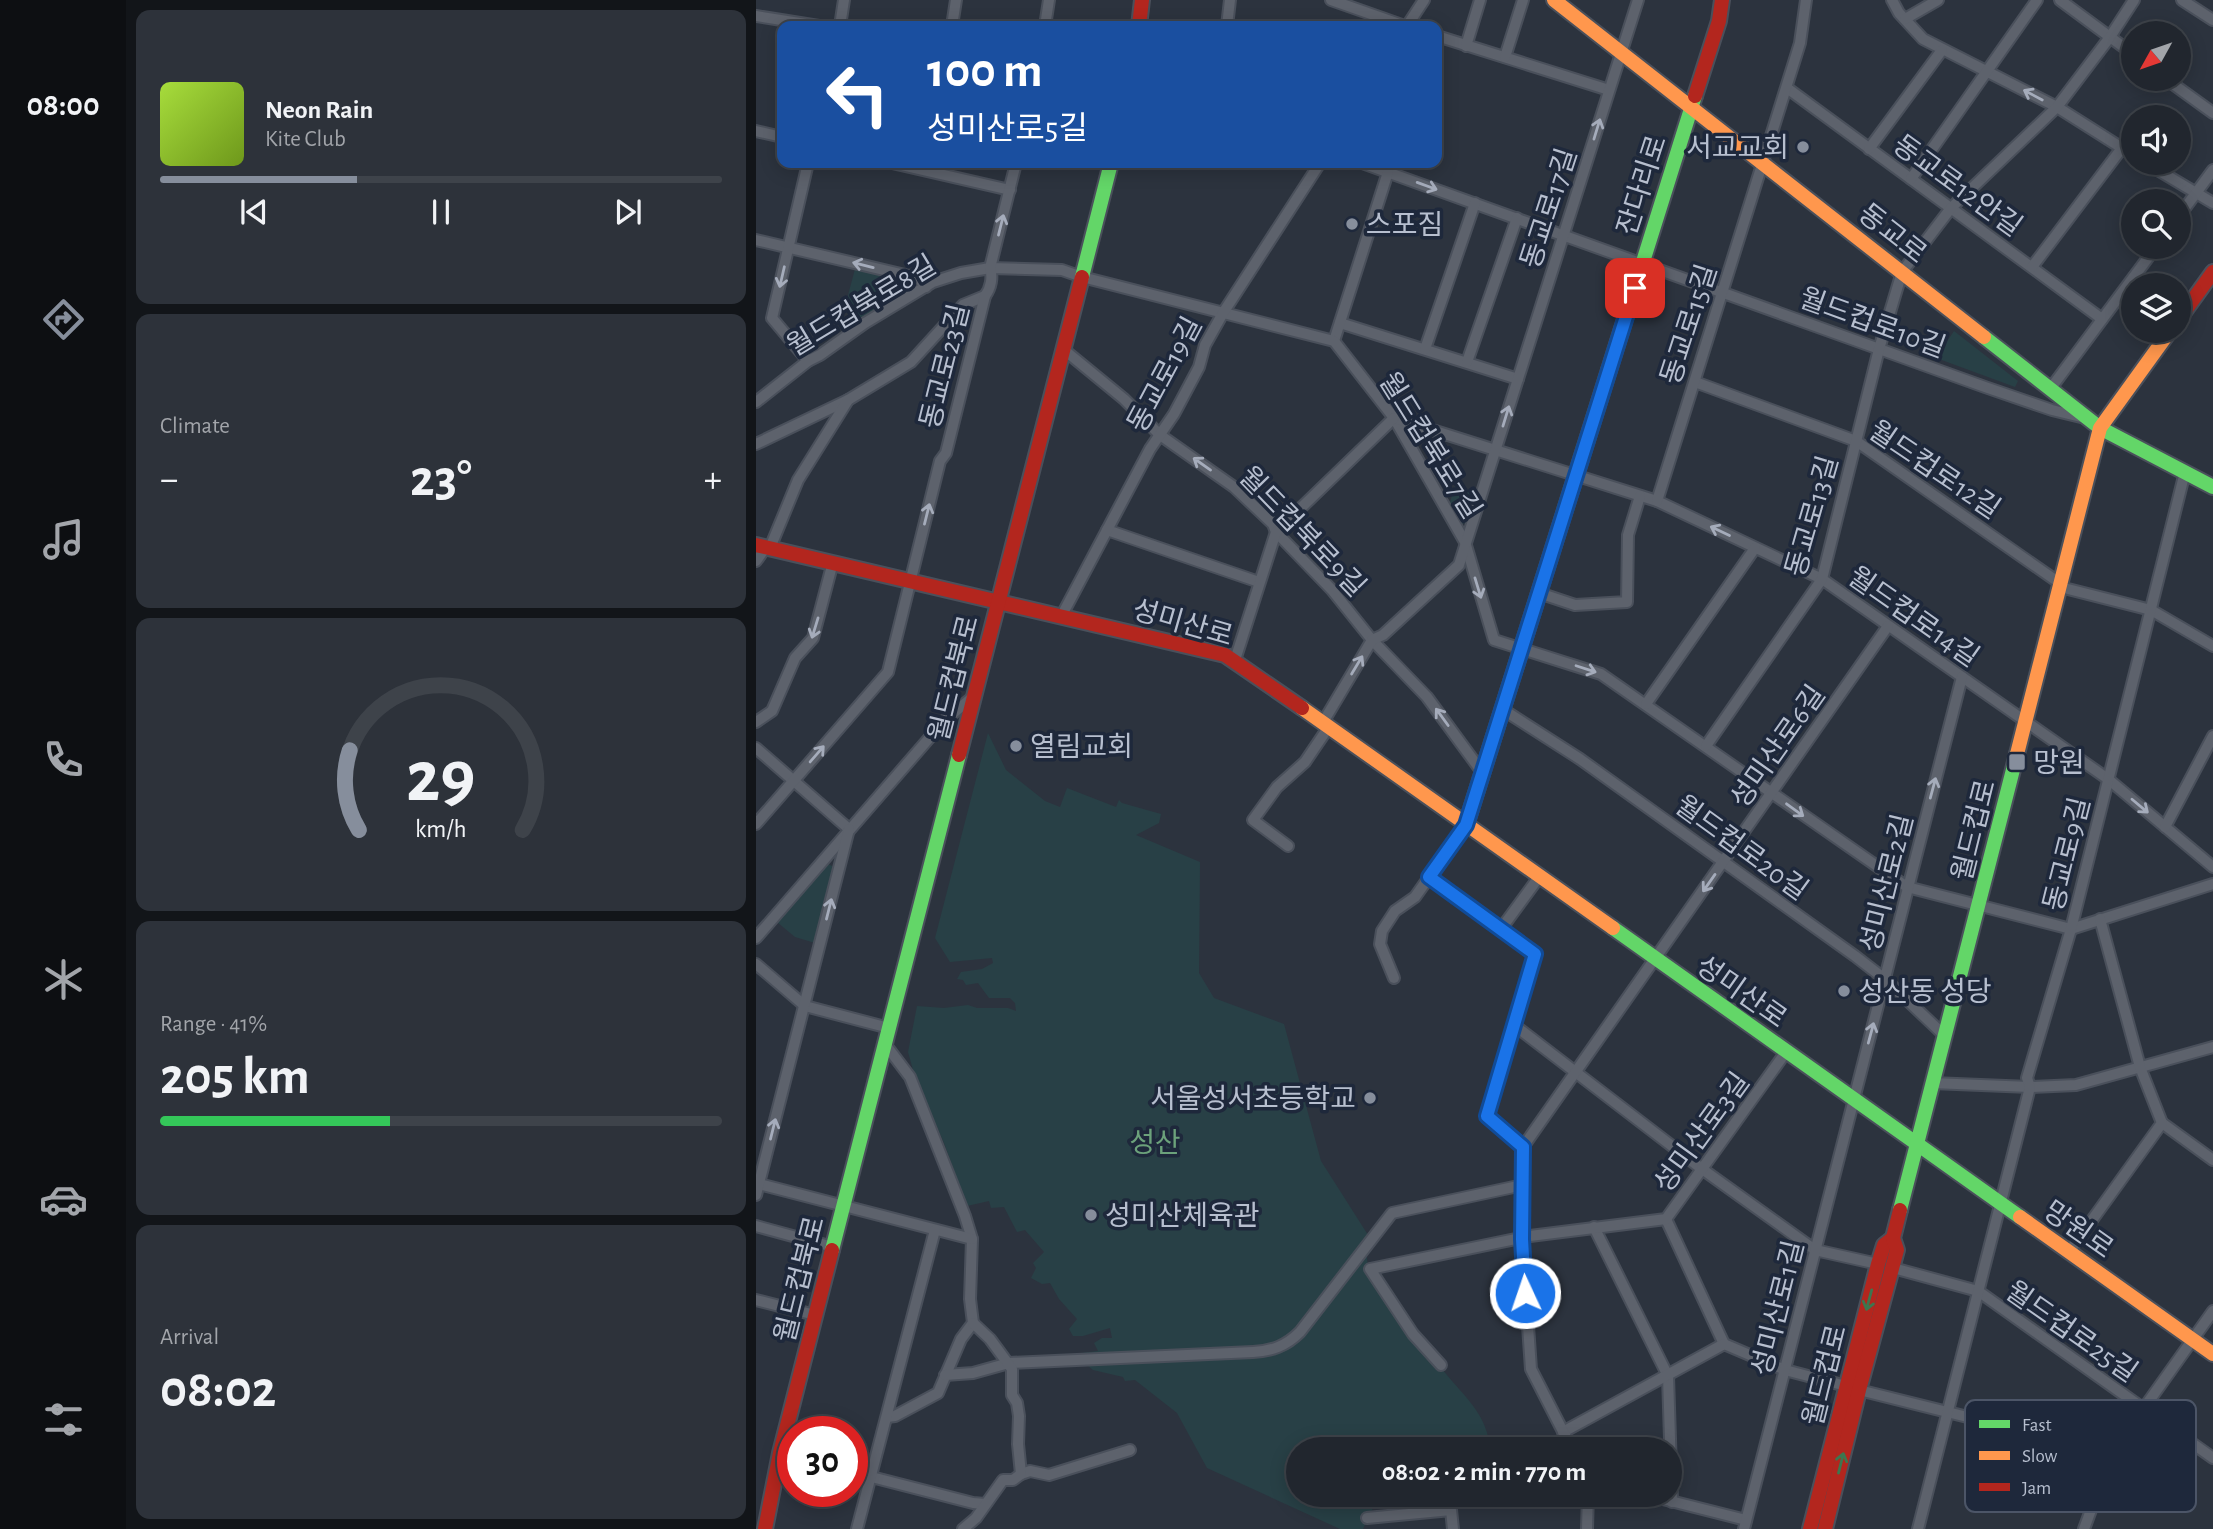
<!DOCTYPE html>
<html lang="en">
<head>
<meta charset="utf-8">
<style>
	:root { --surface:#21262e; --page:#2d323a; --text:#f1f3f6; --muted:#a2a5aa; --line:#3e434a; --accent:#868e9c }
	body { margin:0; font-family:"Alegreya Sans","Noto Sans KR",sans-serif; background:var(--page); color:var(--text); height:100vh; display:flex; flex-direction:column; font-size:26px; white-space:nowrap }
	* { box-sizing:border-box; margin:0 }
	p { font-size:23px; color:var(--muted) }
	.icon { flex:none; width:38px; height:38px; fill:none; stroke:currentColor; stroke-width:2; stroke-linecap:round; stroke-linejoin:round }
	.map { position:relative; flex:1; overflow:hidden }
	.panel { display:flex; flex-direction:column; gap:10px; padding:10px; background:#121519; width:630px }
	.panel>* { flex:none }
	.banner { position:absolute; left:21px; top:21px; width:665px; height:147px; border-radius:14px; box-shadow:0 4px 18px #0003,0 0 0 2px var(--line); background:#1a4fa0; color:#fff; overflow:hidden }
	.needle { width:46px; rotate:230deg }
	.controls { position:absolute; left:1365px; top:21px; display:grid; gap:14px }
	.controls a { display:grid; place-items:center; width:70px; height:70px; border-radius:50%; background:var(--surface); box-shadow:0 4px 18px #0003,0 0 0 2px var(--line); font-size:35px }
	.speed { position:absolute; left:21px; top:1416px; display:flex; gap:14px; font-size:35px; font-weight:700; text-align:center }
	.speed>* { display:grid; place-content:center; width:91px; height:91px; border-radius:50%; background:var(--surface); box-shadow:0 4px 18px #0003,0 0 0 2px var(--line); line-height:1 }
	.speed .limit { border:10px solid #d22; background:#fff; color:#111 }
	.pin { position:absolute; display:grid; place-items:center; width:60px; height:60px; color:#fff; margin:-30px; border-radius:14px; box-shadow:0 4px 10px #0006 }
	.me { position:absolute; width:77px; margin:-38px; rotate:357deg; stroke-linejoin:round; filter:drop-shadow(0 0 5px #0008) }
	.turn { display:flex; align-items:center; gap:24px; height:147px; padding:0 35px; font-size:32px }
	.turn .icon { width:91px; height:91px; stroke-width:2.5 }
	.turn b { display:block; font-size:49px; line-height:60px }
	.big { font-size:52px; font-weight:700; line-height:1.1 }
	.panel .widget { flex:1; display:flex; flex-direction:column; justify-content:center; gap:10px; min-width:0; padding:0 24px; border-radius:14px; background:var(--page) }
	.panel .dial { align-items:center; gap:0 }
	.dial svg { height:182px; overflow:visible; fill:none; stroke:var(--line); stroke-width:7; stroke-linecap:round; text-anchor:middle }
	.dial text { fill:var(--text); stroke:none }
	.song { display:flex; align-items:center; gap:21px }
	.cover { width:84px; height:84px; border-radius:10px; background:linear-gradient(135deg,hsl(80 70% 55%),hsl(80 70% 35%)) }
	.played { height:7px; border-radius:4px; background:linear-gradient(90deg,var(--accent) 35%,var(--line) 35%) }
	.keys { display:flex; justify-content:space-around; direction:ltr }
	.heat { display:flex; justify-content:space-between; align-items:center; font-size:38px; direction:ltr }
	.charge { height:10px; border-radius:5px; background:linear-gradient(90deg,#34c759 41%,var(--line) 0) }
	.trip { position:absolute; left:530px; top:1437px; width:396px; height:70px; border-radius:35px; background:var(--surface); box-shadow:0 4px 18px #0003,0 0 0 2px var(--line); font-weight:700; line-height:70px; text-align:center }
	main { display:flex; flex:1; min-height:0 }
	.tabs { display:flex; flex-direction:column; width:126px; justify-content:space-around; align-items:center; background:#0d0f12; color:var(--muted) }
	.tabs .icon { width:49px; height:49px }
	.tabs .current { color:var(--accent) }
	.tabs b { font-size:32px; color:var(--text) }
	.map>svg:first-child { display:block }
	.green { fill:#284046 }
	.lines { fill:none; stroke-linecap:round; stroke-linejoin:round }
	.street-casing { stroke:#4a505b; stroke-width:14 }
	.fast-casing { stroke:#4a505b; stroke-width:18 }
	.slow-casing { stroke:#4a505b; stroke-width:18 }
	.jam-casing { stroke:#4a505b; stroke-width:18 }
	.street { stroke:#5d626c; stroke-width:10 }
	.fast { stroke:#63d668; stroke-width:14 }
	.slow { stroke:#ff974d; stroke-width:14 }
	.jam { stroke:#b3261e; stroke-width:14 }
	.oneway { stroke:#a5acbb }
	.oneway2 { stroke:#3d764f }
	.route-casing { stroke:#114b97; stroke-width:18 }
	.route { stroke:#1a73e8; stroke-width:12 }
	.poi-dot { fill:#868e9c; stroke:#1e283b; stroke-width:2.5 }
	.labels { text-anchor:middle; stroke-width:7; stroke-linejoin:round; paint-order:stroke }
	.poi-label { font-size:28px; fill:#b7bfcf; stroke:#1e283b; text-anchor:start }
	.street-label { font-size:28px; fill:#b7bfcf; stroke:#1e283b }
	.park-label { font-size:28px; fill:#6ca27b; stroke:#1e283b }
	.key { fill:#1e283b; stroke:#4c5567; stroke-width:2 }
	.key-label { font-size:19px; fill:#b7bfcf }
</style>
</head>
<body>
<main>
<nav class="tabs">
<b>08:00</b>
<svg class="icon current" aria-label="directions" viewBox="0 0 24 24"><path d="M12 3l9 9-9 9-9-9zM9 14v-3h6M13 9l2 2-2 2"/></svg>
<svg class="icon" aria-label="music" viewBox="0 0 24 24"><path d="M9 18V5l10-2v13"/><circle cx="6" cy="18" r="3"/><circle cx="16" cy="16" r="3"/></svg>
<svg class="icon" aria-label="phone" viewBox="0 0 24 24"><path d="M5 4h4l2 5-3 2q2 4 5 5l2-3 5 2v4C11 20 4 13 5 4z"/></svg>
<svg class="icon" aria-label="climate" viewBox="0 0 24 24"><path d="M12 3v18M4 7l16 10M4 17L20 7"/></svg>
<svg class="icon" aria-label="car" viewBox="0 0 24 24"><path d="M5 17H2v-5l4-1 3-4h7l3 4 3 1v5h-3M9 17h6M6 11h13"/><circle cx="7" cy="17" r="2"/><circle cx="17" cy="17" r="2"/></svg>
<svg class="icon" aria-label="filters" viewBox="0 0 24 24"><path d="M4 7h16M4 17h16"/><circle cx="9" cy="7" r="2"/><circle cx="15" cy="17" r="2"/></svg>
</nav>
<section class="panel">
<div class="widget">
<div class="song"><i class="cover"></i><div><b>Neon Rain</b><p>Kite Club</p></div></div>
<div class="played"></div>
<div class="keys"><svg class="icon" aria-label="previous" viewBox="0 0 24 24"><path d="M18 5L8 12l10 7zM5 5v14"/></svg><svg class="icon" aria-label="pause" viewBox="0 0 24 24"><path d="M8 5v14M16 5v14"/></svg><svg class="icon" aria-label="next" viewBox="0 0 24 24"><path d="M6 5l10 7-10 7zM19 5v14"/></svg></div>
</div>
<div class="widget"><p>Climate</p>
<div class="heat"><a>−</a><b class="big">23°</b><a>+</a></div>
</div>
<div class="widget dial"><svg viewBox="0 0 100 80">
<path d="M14 69A42 42 0 1 1 86 69"/>
<path d="M14 69A42 42 0 0 1 10 34" stroke="#868e9c"/>
<text x="50" y="56" font-size="32" font-weight="700">29</text>
<text x="50" y="72" font-size="11">km/h</text>
</svg></div>
<div class="widget"><p>Range · 41%</p><b class="big">205 km</b><div class="charge"></div></div>
<div class="widget"><p>Arrival</p><b class="big">08:02</b></div>
</section>
<div class="map">
<svg width="1457" height="1529" viewBox="0 0 1457 1529">
	<rect width="100%" height="100%" fill="#2c333e"/>
	<!-- green -->
	<g class="green">
		<path d="M99,269L157,283L158,290L107,322L91,299Z"/>
		<path d="M1198,331L1262,381L1259,387L1183,359L1188,346Z"/>
		<path d="M699,486L721,493L711,523L703,524L693,505Z"/>
		<path d="M232,733L250,770L289,801L304,807L311,788L360,807L363,800L366,803L405,814L403,823L380,835L444,862L443,973L458,998L528,1024L565,1161L612,1235L610,1252L612,1266C636,1300 660,1336 686,1369C703,1391 725,1408 732,1436L723,1449H542V1494L623,1495L607,1529H584L451,1468L421,1413L379,1380L369,1381L367,1377L337,1370L318,1354L342,1351L338,1343L346,1338H356L354,1328L327,1336H317L313,1329L321,1319L303,1299L294,1283L286,1284L275,1278L280,1268L277,1263L288,1252L269,1230L261,1232L248,1207L235,1208L233,1201L211,1206L188,1143L159,1077L152,1052L161,1006L188,1008L212,1005L221,1008H252L260,1011L259,1003L254,998H233L222,983L210,985L207,980L201,979L205,972L226,969L237,963L236,958L194,962L179,938Z"/>
		<path d="M72,864L78,867L59,943L39,937L21,922Z"/>
	</g>
	<g class="lines">
		<defs>
			<g id="street">
				<path d="M575,0L649,26"/>
				<path d="M1136,0L1143,13L1167,39L1301,107L1377,155"/>
				<path d="M1304,0L1377,54"/>
				<path d="M1426,0L1457,20"/>
				<path d="M0,16L63,26"/>
				<path d="M1149,19L1182,0"/>
				<path d="M84,26L88,0"/>
				<path d="M196,26L200,0"/>
				<path d="M289,26L293,0"/>
				<path d="M471,26L474,0"/>
				<path d="M651,26L668,0"/>
				<path d="M681,36L853,90"/>
				<path d="M710,46L724,0"/>
				<path d="M749,57L767,0"/>
				<path d="M1410,79L1457,113"/>
				<path d="M1031,88L1346,319"/>
				<path d="M0,131L26,137"/>
				<path d="M1113,149L1186,50"/>
				<path d="M136,163L254,190"/>
				<path d="M606,163L1229,387L1296,410L1329,418"/>
				<path d="M1390,163L1457,203"/>
				<path d="M1155,179L1281,0"/>
				<path d="M1423,216L1457,170"/>
				<path d="M0,240L162,278L170,287"/>
				<path d="M1276,267L1366,148"/>
				<path d="M584,323L762,379"/>
				<path d="M578,341L632,172"/>
				<path d="M307,349L368,399L404,435L478,487L517,524L520,532L576,590L616,640L671,697L726,772"/>
				<path d="M669,349L719,203"/>
				<path d="M52,361L16,318L52,163"/>
				<path d="M711,362L761,218"/>
				<path d="M939,382L1100,441L1305,584"/>
				<path d="M1295,388L1400,247"/>
				<path d="M0,402L52,361L64,355L109,323L177,282L205,273L234,268L306,270L326,277L578,341L638,418L709,542L738,640L845,674L1151,887L1315,929L1457,884"/>
				<path d="M638,418L901,501L1066,579L1352,779L1457,867"/>
				<path d="M0,444L92,400"/>
				<path d="M901,501L1044,43L1050,0"/>
				<path d="M351,530L503,582"/>
				<path d="M14,548L42,480L92,400L155,362L207,305L229,296"/>
				<path d="M0,561L10,547"/>
				<path d="M1304,587L1395,610L1457,646"/>
				<path d="M783,593L819,605L871,602L872,535L884,496"/>
				<path d="M306,615L394,449L418,414L443,367L449,345L467,313L564,163"/>
				<path d="M479,660L520,532L638,418"/>
				<path d="M890,704L999,548"/>
				<path d="M746,709L824,759L1099,956L1130,980L1189,1036"/>
				<path d="M0,722L16,711L39,658L57,638L77,562"/>
				<path d="M566,724L616,640L627,635L703,565L882,0"/>
				<path d="M950,746L1066,579L1123,349L1146,272L1195,208L1301,107L1354,37L1378,0"/>
				<path d="M0,748L93,829"/>
				<path d="M0,824L132,672L184,461L190,453L229,296C235,288 237,277 234,268L260,163"/>
				<path d="M1409,827L1457,736"/>
				<path d="M532,846L497,820L521,787L549,762L572,728"/>
				<path d="M673,877L779,954L731,1116L767,1147"/>
				<path d="M745,929L783,877"/>
				<path d="M0,938L188,721L219,695"/>
				<path d="M0,964L49,1006L133,1028"/>
				<path d="M638,978L624,944L626,931L639,911L659,897L710,825"/>
				<path d="M758,1025L946,1169L1059,1250L1122,1264"/>
				<path d="M129,1044L154,1077L209,1216L216,1239L214,1299L217,1323L205,1339L182,1393L139,1416L131,1417"/>
				<path d="M1176,1083L1274,1087L1320,1085L1457,1047"/>
				<path d="M1406,1123L1457,1160"/>
				<path d="M0,1181L3,1184L216,1239"/>
				<path d="M0,1195L93,829"/>
				<path d="M910,1219L968,1344"/>
				<path d="M0,1226L77,1247"/>
				<path d="M838,1227L912,1376L916,1502"/>
				<path d="M1313,1252L1406,1123L1384,1067L1344,919"/>
				<path d="M1137,1268L1222,1291L1457,1458"/>
				<path d="M0,1300L59,1315"/>
				<path d="M685,1365L657,1334L614,1269L774,1236L910,1219L1030,1052"/>
				<path d="M189,1375L217,1373L253,1363L497,1352C516,1351 530,1346 544,1332L636,1213L767,1185"/>
				<path d="M1103,1390L1356,1453"/>
				<path d="M807,1432L968,1344L1029,1370L1090,1386"/>
				<path d="M816,1449L775,1369L766,1239L767,1147L1132,626"/>
				<path d="M96,1472L217,1503L229,1504"/>
				<path d="M265,1474L274,1471L293,1475L374,1450"/>
				<path d="M887,1494L990,1520"/>
				<path d="M611,1518L695,1510L697,1529"/>
				<path d="M101,1529L179,1230"/>
				<path d="M207,1529L220,1518L247,1480H257L265,1474L262,1444L263,1416L261,1403L256,1395V1369L234,1339L217,1323"/>
				<path d="M831,1529L832,1494"/>
				<path d="M988,1529L1206,677"/>
				<path d="M1162,1529L1274,1087L1271,1078L1315,929L1429,472"/>
				<path d="M1328,1529L1356,1453L1457,1311"/>
			</g>
			<g id="fast">
				<path d="M326,277L355,163"/>
				<path d="M1228,337L1344,428L1457,487"/>
				<path d="M853,370L939,96"/>
				<path d="M857,928L1264,1217"/>
				<path d="M1144,1210L1261,754"/>
				<path d="M76,1250L203,755"/>
			</g>
			<g id="slow">
				<path d="M798,0L1228,337"/>
				<path d="M546,708L857,928"/>
				<path d="M1261,754L1344,428L1414,331"/>
				<path d="M710,825L853,370"/>
				<path d="M1264,1217L1457,1354"/>
			</g>
			<g id="jam">
				<path d="M383,26L386,0"/>
				<path d="M939,96L963,21L966,0"/>
				<path d="M1423,319L1457,272"/>
				<path d="M0,545L469,655L546,708"/>
				<path d="M203,755L326,277"/>
				<path d="M9,1529L24,1453L76,1250"/>
				<path d="M1054,1529L1122,1264L1128,1245L1137,1238"/>
				<path d="M1069,1529L1103,1390L1141,1250L1137,1238L1144,1210"/>
			</g>
		</defs>
		<!-- street casing -->
		<use href="#street" class="street-casing"/>
		<!-- fast casing -->
		<use href="#fast" class="fast-casing"/>
		<!-- slow casing -->
		<use href="#slow" class="slow-casing"/>
		<!-- jam casing -->
		<use href="#jam" class="jam-casing"/>
		<!-- street -->
		<use href="#street" class="street"/>
		<!-- fast -->
		<use href="#fast" class="fast"/>
		<!-- slow -->
		<use href="#slow" class="slow"/>
		<!-- jam -->
		<use href="#jam" class="jam"/>
	</g>
	<!-- one-way arrows -->
	<defs><path id="oneway-shaft" d="M-6 0H5M1.5-3L5.5 0L1.5 3" fill="none" stroke-width="1.6" stroke-linecap="round" stroke-linejoin="round" transform="scale(1.75)"/></defs>
	<g class="oneway">
		<use href="#oneway-shaft" transform="translate(1277 95) rotate(-152)"/>
		<use href="#oneway-shaft" transform="translate(841 129) rotate(-73)"/>
		<use href="#oneway-shaft" transform="translate(671 186) rotate(20)"/>
		<use href="#oneway-shaft" transform="translate(245 225) rotate(-76)"/>
		<use href="#oneway-shaft" transform="translate(107 265) rotate(-166)"/>
		<use href="#oneway-shaft" transform="translate(26 277) rotate(103)"/>
		<use href="#oneway-shaft" transform="translate(750 416) rotate(-73)"/>
		<use href="#oneway-shaft" transform="translate(446 464) rotate(-145)"/>
		<use href="#oneway-shaft" transform="translate(171 514) rotate(-76)"/>
		<use href="#oneway-shaft" transform="translate(964 531) rotate(-155)"/>
		<use href="#oneway-shaft" transform="translate(722 588) rotate(73)"/>
		<use href="#oneway-shaft" transform="translate(59 628) rotate(107)"/>
		<use href="#oneway-shaft" transform="translate(601 665) rotate(-59)"/>
		<use href="#oneway-shaft" transform="translate(830 669) rotate(18)"/>
		<use href="#oneway-shaft" transform="translate(686 717) rotate(-126)"/>
		<use href="#oneway-shaft" transform="translate(61 754) rotate(-49)"/>
		<use href="#oneway-shaft" transform="translate(1177 788) rotate(-75)"/>
		<use href="#oneway-shaft" transform="translate(1384 806) rotate(40)"/>
		<use href="#oneway-shaft" transform="translate(1039 810) rotate(36)"/>
		<use href="#oneway-shaft" transform="translate(953 883) rotate(125)"/>
		<use href="#oneway-shaft" transform="translate(73 909) rotate(-76)"/>
		<use href="#oneway-shaft" transform="translate(1115 1033) rotate(-75)"/>
		<use href="#oneway-shaft" transform="translate(17 1129) rotate(-76)"/>
	</g>
	<g class="oneway2">
		<use href="#oneway-shaft" transform="translate(1113 1300) rotate(105)"/>
		<use href="#oneway-shaft" transform="translate(1085 1463) rotate(-76)"/>
	</g>
	<g class="lines">
		<defs>
			<path id="route" d="M769,1293L766,1239L767,1147L731,1116L779,954L673,877L710,825L879,288"/>
		</defs>
		<!-- route casing -->
		<use href="#route" class="route-casing"/>
		<!-- route -->
		<use href="#route" class="route"/>
	</g>
	<!-- markers -->
	<g class="poi-dot">
		<circle cx="1047" cy="147" r="7"/>
		<circle cx="596" cy="224" r="7"/>
		<circle cx="260" cy="746" r="7"/>
		<rect x="1252" y="753" width="18" height="18" rx="3.5"/>
		<circle cx="1088" cy="991" r="7"/>
		<circle cx="614" cy="1098" r="7"/>
		<circle cx="335" cy="1215" r="7"/>
	</g>
	<g class="labels">
		<!-- poi labels -->
		<g class="poi-label">
			<text x="1033" y="157" text-anchor="end">서교교회</text>
			<text x="610" y="234">스포짐</text>
			<text x="274" y="756">열림교회</text>
			<text x="1277" y="772">망원</text>
			<text x="1102" y="1001">성산동 성당</text>
			<text x="600" y="1108" text-anchor="end">서울성서초등학교</text>
			<text x="349" y="1225">성미산체육관</text>
		</g>
		<!-- street labels -->
		<g class="street-label">
			<text transform="translate(885 185) rotate(-72)" y="10">잔다리로</text>
			<text transform="translate(1202 185) rotate(36)" y="10">동교로12안길</text>
			<text transform="translate(792 208) rotate(-72)" y="10">동교로17길</text>
			<text transform="translate(1137 233) rotate(38)" y="10">동교로</text>
			<text transform="translate(105 305) rotate(-31)" y="10">월드컵북로8길</text>
			<text transform="translate(1117 322) rotate(20)" y="10">월드컵로10길</text>
			<text transform="translate(932 324) rotate(-72)" y="10">동교로15길</text>
			<text transform="translate(188 366) rotate(-76)" y="10">동교로23길</text>
			<text transform="translate(408 374) rotate(-62)" y="10">동교로19길</text>
			<text transform="translate(675 445) rotate(58)" y="10">월드컵북로7길</text>
			<text transform="translate(1179 469) rotate(34)" y="10">월드컵로12길</text>
			<text transform="translate(1055 516) rotate(-74)" y="10">동교로13길</text>
			<text transform="translate(547 531) rotate(46)" y="10">월드컵북로9길</text>
			<text transform="translate(1158 616) rotate(35)" y="10">월드컵로14길</text>
			<text transform="translate(427 622) rotate(16)" y="10">성미산로</text>
			<text transform="translate(197 678) rotate(-76)" y="10">월드컵북로</text>
			<text transform="translate(1021 746) rotate(-55)" y="10">성미산로6길</text>
			<text transform="translate(1217 830) rotate(-76)" y="10">월드컵로</text>
			<text transform="translate(986 847) rotate(36)" y="10">월드컵로20길</text>
			<text transform="translate(1310 854) rotate(-76)" y="10">동교로9길</text>
			<text transform="translate(1130 883) rotate(-76)" y="10">성미산로2길</text>
			<text transform="translate(986 991) rotate(35)" y="10">성미산로</text>
			<text transform="translate(945 1132) rotate(-54)" y="10">성미산로3길</text>
			<text transform="translate(1323 1229) rotate(35)" y="10">망원로</text>
			<text transform="translate(43 1279) rotate(-76)" y="10">월드컵북로</text>
			<text transform="translate(1021 1308) rotate(-76)" y="10">성미산로1길</text>
			<text transform="translate(1316 1331) rotate(35)" y="10">월드컵로25길</text>
			<text transform="translate(1068 1375) rotate(-76)" y="10">월드컵로</text>
		</g>
		<!-- park labels -->
		<g class="park-label">
			<text x="399" y="1152">성산</text>
		</g>
	</g>
	<!-- legend -->
	<rect x="1209" y="1400" width="231" height="112" rx="10" class="key"/>
	<rect x="1223" y="1420" width="31" height="8" fill="#63d668"/>
	<rect x="1223" y="1451" width="31" height="9" fill="#ff974d"/>
	<rect x="1223" y="1483" width="31" height="8" fill="#b3261e"/>
	<g class="key-label">
		<text x="1266" y="1431">Fast</text>
		<text x="1266" y="1462">Slow</text>
		<text x="1266" y="1494">Jam</text>
	</g>
</svg>
<div class="controls">
<a><svg class="needle" viewBox="-14 -14 28 28"><path d="M0-13l5 13h-10z" fill="#e53935"/><path d="M0 13l5-13h-10z" fill="#a2a5aa"/></svg></a>
<a><svg class="icon" aria-label="sound" viewBox="0 0 24 24"><path d="M4 9h4l5-4v14l-5-4H4zM17 9q2 3 0 6"/></svg></a>
<a><svg class="icon" aria-label="search" viewBox="0 0 24 24"><circle cx="10" cy="10" r="6"/><path d="M15 15l6 6"/></svg></a>
<a><svg class="icon" aria-label="layers" viewBox="0 0 24 24"><path d="M12 4l9 5-9 5-9-5zM3 14l9 5 9-5"/></svg></a>
</div>
<div class="speed"><div class="limit">30</div></div>
<div class="pin" style="left:879px;top:288px;background:#d93025"><svg class="icon" aria-label="arrive" viewBox="0 0 24 24"><path d="M6 21V4h12l-3 4 3 4H6"/></svg></div>
<svg class="me" style="left:769px;top:1293px" viewBox="-20 -20 40 40"><circle r="17" fill="#1a73e8" stroke="#fff" stroke-width="3"/><path d="M0-11L8 9 0 5-8 9z" fill="#fff"/></svg>
<div class="trip">08:02 · 2 min · 770 m</div>
<div class="banner">
<div class="turn"><svg class="icon" aria-label="left" viewBox="0 0 24 24"><path d="M17 20v-9H6M10 6l-5 5 5 5"/></svg><div><b>100 m</b>성미산로5길</div></div>
</div>
</div>
</main>
</body>
</html>
